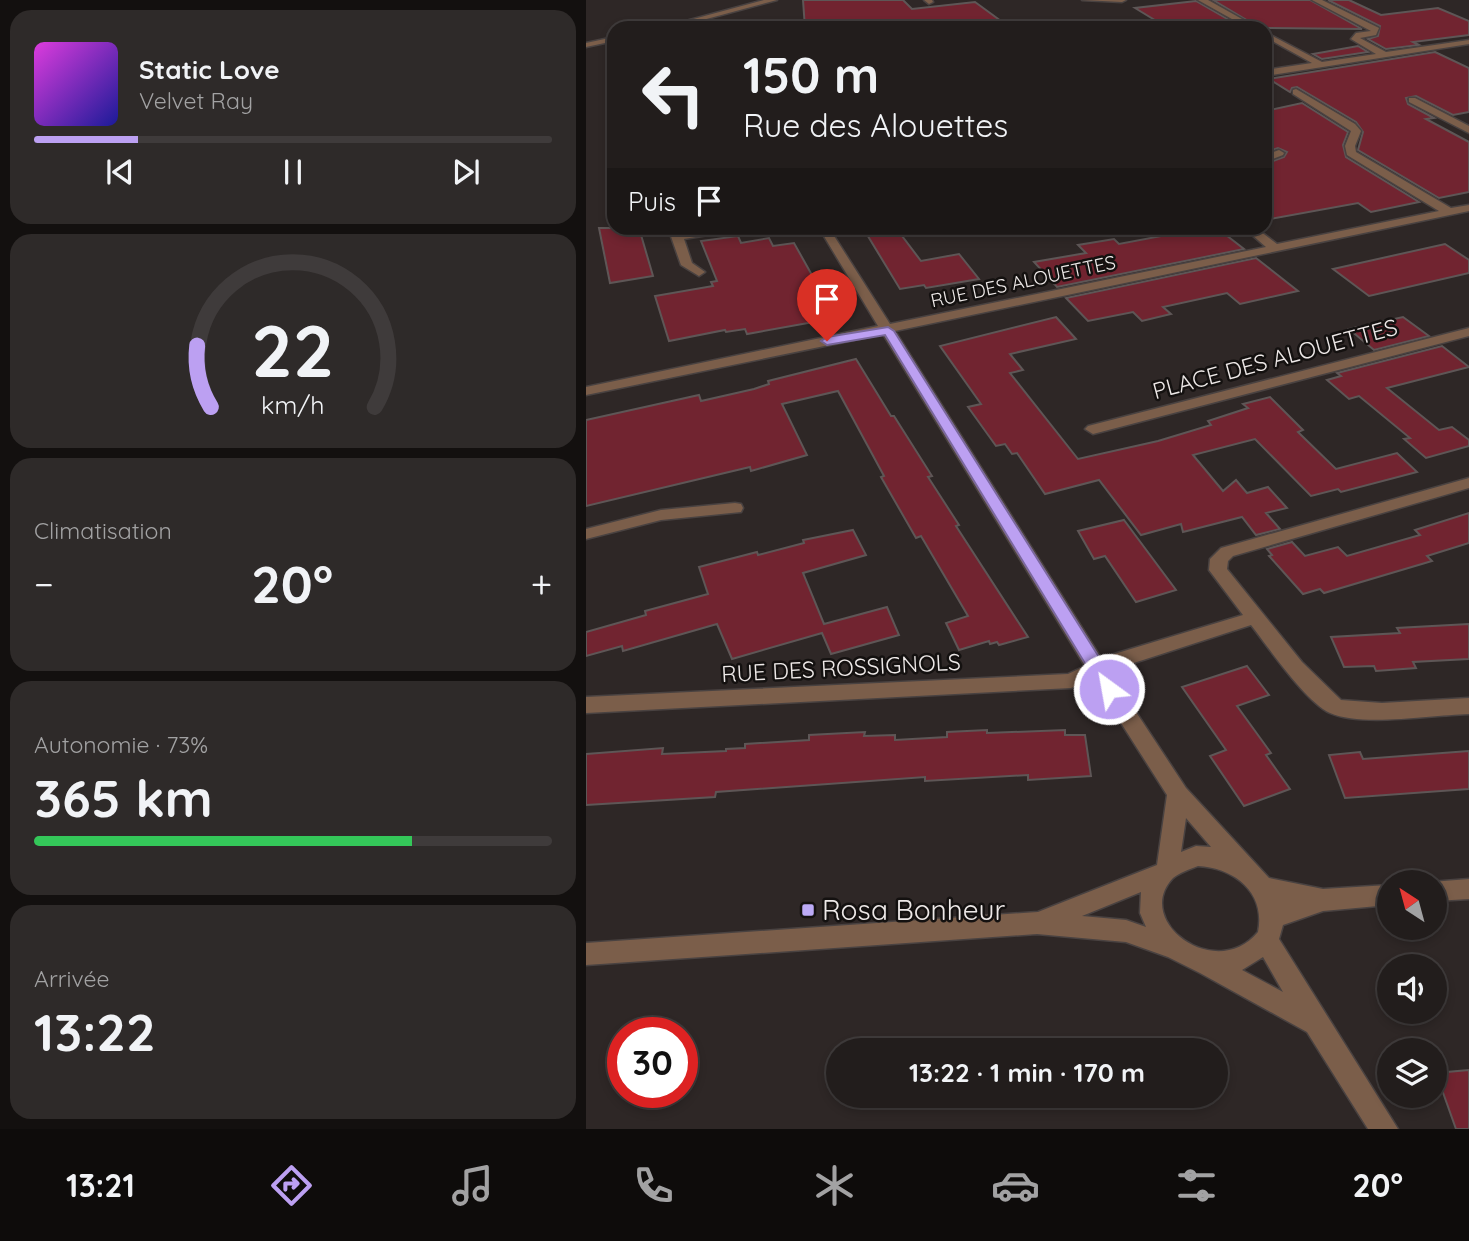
<!DOCTYPE html>
<html lang="fr">
<head>
<meta charset="utf-8">
<style>
	:root { --surface:#221d1c; --page:#2e2a29; --text:#f1f3f6; --muted:#a2a2a3; --line:#3f3b3b; --accent:#bca0f2 }
	body { margin:0; font-family:Quicksand,sans-serif; background:var(--page); color:var(--text); height:100vh; display:flex; flex-direction:column; font-size:26px; white-space:nowrap }
	* { box-sizing:border-box; margin:0 }
	p { font-size:23px; color:var(--muted) }
	.icon { flex:none; width:38px; height:38px; fill:none; stroke:currentColor; stroke-width:2; stroke-linecap:round; stroke-linejoin:round }
	.map { position:relative; flex:1; overflow:hidden }
	.panel { display:flex; flex-direction:column; gap:10px; padding:10px; background:#13100f; width:586px }
	.panel>* { flex:none }
	.banner { position:absolute; left:21px; top:21px; width:665px; height:214px; border-radius:21px; box-shadow:0 4px 10px #0003,0 0 0 2px var(--line); background:#221d1c; color:var(--text); overflow:hidden }
	.needle { width:46px; rotate:324deg }
	.tools { position:absolute; left:791px; top:870px; display:grid; gap:14px }
	.tools a { display:grid; place-items:center; width:70px; height:70px; border-radius:50%; background:var(--surface); box-shadow:0 4px 10px #0003,0 0 0 2px var(--line); font-size:35px }
	.speed { position:absolute; left:21px; top:1017px; display:flex; gap:14px; font-size:35px; font-weight:700; text-align:center }
	.speed>* { display:grid; place-content:center; width:91px; height:91px; border-radius:50%; background:var(--surface); box-shadow:0 4px 10px #0003,0 0 0 2px var(--line); line-height:1 }
	.speed .limit { border:10px solid #d22; background:#fff; color:#111 }
	.pin { position:absolute; display:grid; place-items:center; width:60px; height:60px; color:#fff; margin:-72px -30px; border-radius:50% 50% 50% 0; rotate:-45deg; box-shadow:0 0 7px #0007 }
	.pin .icon { rotate:45deg }
	.me { position:absolute; width:77px; margin:-38px; rotate:328deg; stroke-linejoin:round; filter:drop-shadow(0 0 5px #0008) }
	.turn { display:flex; align-items:center; gap:24px; height:147px; padding:0 21px; font-size:32px }
	.turn .icon { width:91px; height:91px; stroke-width:2.5 }
	.turn b { display:block; font-size:49px; line-height:60px }
	.then { display:flex; align-items:center; height:66px; padding:0 21px; background:#0003; gap:14px; font-size:26px }
	.big { font-size:52px; font-weight:700; line-height:1.1 }
	.panel .card { flex:1; display:flex; flex-direction:column; justify-content:center; gap:10px; min-width:0; padding:0 24px; border-radius:21px; background:var(--page) }
	.panel .dial { align-items:center; gap:0 }
	.dial svg { height:182px; overflow:visible; fill:none; stroke:var(--line); stroke-width:7; stroke-linecap:round; text-anchor:middle }
	.dial text { fill:var(--text); stroke:none }
	.song { display:flex; align-items:center; gap:21px }
	.cover { width:84px; height:84px; border-radius:10px; background:linear-gradient(135deg,hsl(300 70% 55%),hsl(240 70% 35%)) }
	.played { height:7px; border-radius:4px; background:linear-gradient(90deg,var(--accent) 20%,var(--line) 20%) }
	.keys { display:flex; justify-content:space-around; direction:ltr }
	.heat { display:flex; justify-content:space-between; align-items:center; font-size:38px; direction:ltr }
	.charge { height:10px; border-radius:5px; background:linear-gradient(90deg,#34c759 73%,var(--line) 0) }
	.trip { position:absolute; left:240px; top:1038px; width:402px; height:70px; border-radius:35px; background:var(--surface); box-shadow:0 4px 10px #0003,0 0 0 2px var(--line); font-weight:700; line-height:70px; text-align:center }
	.menu { display:flex; height:112px; justify-content:space-around; align-items:center; background:#0e0c0b; color:var(--muted) }
	.menu .icon { width:49px; height:49px }
	.menu .selected { color:var(--accent) }
	.menu b { font-size:32px; color:var(--text) }
	main { display:flex; flex:1; min-height:0 }
	.map>svg:first-child { display:block }
	.building { fill:#712430; stroke:#5e5656; stroke-width:2 }
	.lines { fill:none; stroke-linecap:round; stroke-linejoin:round }
	.minor-casing { stroke:#494241; stroke-width:3 }
	.minor { fill:#7b5e4a; fill-rule:evenodd }
	.route { fill:#bca0f2; stroke:#7a689d; stroke-width:2 }
	.poi-dot { fill:#bcaaf6; stroke:#141110; stroke-width:2.5 }
	.labels { text-anchor:middle; stroke-width:5; stroke-linejoin:round; paint-order:stroke }
	.far-street-label { font-size:19px; fill:#eee9e8; stroke:#141110 }
	.street-label { font-size:23px; fill:#eee9e8; stroke:#141110 }
	.near-poi-label { font-size:28px; fill:#eee9e8; stroke:#141110; text-anchor:start }
</style>
</head>
<body>
<main>
<section class="panel">
<div class="card">
<div class="song"><i class="cover"></i><div><b>Static Love</b><p>Velvet Ray</p></div></div>
<div class="played"></div>
<div class="keys"><svg class="icon" aria-label="previous" viewBox="0 0 24 24"><path d="M18 5L8 12l10 7zM5 5v14"/></svg><svg class="icon" aria-label="pause" viewBox="0 0 24 24"><path d="M8 5v14M16 5v14"/></svg><svg class="icon" aria-label="next" viewBox="0 0 24 24"><path d="M6 5l10 7-10 7zM19 5v14"/></svg></div>
</div>
<div class="card dial"><svg viewBox="0 0 100 80">
<path d="M14 69A42 42 0 1 1 86 69"/>
<path d="M14 69A42 42 0 0 1 8 42" stroke="#bca0f2"/>
<text x="50" y="56" font-size="32" font-weight="700">22</text>
<text x="50" y="72" font-size="11">km/h</text>
</svg></div>
<div class="card"><p>Climatisation</p>
<div class="heat"><a>−</a><b class="big">20°</b><a>+</a></div>
</div>
<div class="card"><p>Autonomie · 73%</p><b class="big">365 km</b><div class="charge"></div></div>
<div class="card"><p>Arrivée</p><b class="big">13:22</b></div>
</section>
<div class="map">
<svg width="883" height="1129" viewBox="0 0 883 1129">
	<rect width="100%" height="100%" fill="#2e2726"/>
	<!-- building -->
	<g class="building">
		<path d="M217,0H317L326,9L389,2L415,21L357,28H219Z"/>
		<path d="M627,0H724L776,29L674,28Z"/>
		<path d="M742,0H763L795,15L852,8L883,21V35L827,42L833,45L800,49L782,39L792,36L794,26Z"/>
		<path d="M610,1L657,28H582L549,8Z"/>
		<path d="M772,46L782,52L736,59L727,54Z"/>
		<path d="M849,52L883,68V112L867,115L830,96L820,98L822,104L848,118L840,119L883,142V192L853,198L772,150L777,132L770,122L711,87L706,88L704,92L683,79Z"/>
		<path d="M716,103L762,132L757,145L760,157L833,202L785,212L772,203L679,220V164L698,157L701,152L692,148L679,152V111Z"/>
		<path d="M13,228H53L67,276L24,283Z"/>
		<path d="M277,228H310L335,261L373,254L393,279L340,288L338,285L314,289Z"/>
		<path d="M618,228H631L658,249L471,287L448,262L500,253L492,245L528,239L533,244Z"/>
		<path d="M152,236L155,243L183,238L187,246L208,243L250,318L161,334L159,329L140,332L139,330L83,341L69,296L127,286L125,282L131,281L115,241Z"/>
		<path d="M859,244L883,260V273L783,296L747,269Z"/>
		<path d="M670,258L712,291L654,304L641,293L577,307L585,314L556,321L547,312L502,321L480,298Z"/>
		<path d="M470,317L490,339L424,354L437,370L424,373L492,459L572,441L625,425L622,421L662,408L657,404L684,397L717,430L712,432L750,469L811,453L831,472L755,492L752,489L725,496L669,439L607,455L637,491L650,480L661,493L682,487L701,508L680,513L694,529L670,535L656,517L597,532L595,524L555,535L513,480L459,494L431,453L426,454L419,444L410,446L382,407L395,404L354,346Z"/>
		<path d="M817,317L843,336L788,350L763,329Z"/>
		<path d="M856,346L883,367L801,388L853,430L866,427L883,440V446L840,458L818,439L824,438L773,396L763,399L741,380L755,376L751,373Z"/>
		<path d="M270,359L305,416H308L346,476L342,477L373,525L370,526L442,637L413,645L411,642L404,644L403,641L373,650L360,623L382,616L335,536L330,538L295,477L298,476L252,391L196,404L221,455L165,471L164,467L0,506V420L113,395L115,401L168,389L183,384L182,381Z"/>
		<path d="M883,513V543L841,556L846,561L738,593L734,589L717,594L683,556L686,555L681,549L706,542L719,556L752,547L761,556L834,535L829,530Z"/>
		<path d="M538,520L590,590L550,602L519,556L508,559L492,531Z"/>
		<path d="M267,530L280,555L217,573L238,624L301,607L313,635L245,654L236,633L146,659L131,624L37,651L36,646L0,656V632L60,615L59,611L122,594L113,567L171,552L172,555L218,543L217,540Z"/>
		<path d="M883,624V659L827,662L830,668L790,671L788,666L758,667L745,637L814,633L811,628Z"/>
		<path d="M661,666L683,695L651,706L685,753L680,755L704,789L658,806L624,756L640,750L596,687Z"/>
		<path d="M401,730V733L479,730V735H499L505,776L442,780V775L339,781V777L130,792L129,797L0,805V754L77,748L76,754L140,751V749L159,748V744L223,740V735L279,732L278,736L309,735V740L361,737V732Z"/>
		<path d="M883,751V789L759,798L743,755L774,752L777,759Z"/>
		<path d="M883,1070V1129H870L850,1073Z"/>
	</g>
	<g class="lines">
		<defs>
			<g id="minor">
				<path d="M178,0H191L87,28H74Z"/>
				<path d="M338,0H346L347,2L343,4Z"/>
				<path d="M496,0H540L536,2Z"/>
				<path d="M612,0H622L672,28H662Z"/>
				<path d="M726,0H736L793,28L790,35L774,38L800,52L883,40V44L679,76V70L726,63L679,37V32L736,62L790,54L765,39L770,33L785,31Z"/>
				<path d="M28,37V41L0,47V43Z"/>
				<path d="M710,89L769,124L775,131L769,146L770,152L865,208L883,205V211L309,331L515,658L657,615L623,570L624,559L635,548L883,478V488L647,556L642,561L641,569L716,662L755,700L796,703L883,698V714C847,715 775,727 744,713C719,701 683,648 665,625L523,671L600,788L683,878L737,889L803,885V905L737,911L697,925L693,939L812,1129H782L721,1032L614,973L582,957L540,942L451,934L0,965V943L452,912L571,865L581,795L507,679L485,688L0,713V697L482,674L499,666L297,334L0,395V387L292,326L233,228H243L304,324L680,247L658,228H670L691,244L853,211L761,155L759,146L765,131L707,94V90ZM600,818L625,847L610,846L595,852ZM612,866C648,868 680,892 672,932C630,983 546,921 587,878C593,873 604,869 612,866ZM555,892L554,913L560,927L540,920L496,916ZM677,957L697,992L656,970Z"/>
				<path d="M823,98H829L883,126V133L823,102Z"/>
				<path d="M693,150L698,153L697,155L679,162V155Z"/>
				<path d="M82,228H93L95,233L128,228H152L146,231L98,239L106,263L119,272L113,276L95,265Z"/>
				<path d="M883,328V336L507,434L499,429L502,426Z"/>
				<path d="M149,503L155,504L157,508L155,512L75,520L0,539V529L75,510Z"/>
				<path d="M883,879V899L849,901V882H845Z"/>
			</g>
		</defs>
		<!-- minor casing -->
		<use href="#minor" class="minor-casing"/>
		<!-- minor -->
		<use href="#minor" class="minor"/>
	</g>
	<!-- route -->
	<path class="route" d="M302,327L308,331L530,684L532,689L530,693H517L299,335L241,345L235,341L241,337Z"/>
	<!-- markers -->
	<rect class="poi-dot" x="215" y="903" width="14" height="14" rx="3.5"/>
	<g class="labels">
		<!-- far-street labels -->
		<g class="far-street-label">
			<text transform="translate(437 281) rotate(-12)" y="7">RUE DES ALOUETTES</text>
		</g>
		<!-- street labels -->
		<g class="street-label">
			<text transform="translate(689 359) rotate(-15)" y="8">PLACE DES ALOUETTES</text>
			<text transform="translate(255 668) rotate(-3)" y="8">RUE DES ROSSIGNOLS</text>
		</g>
		<!-- near-poi labels -->
		<g class="near-poi-label">
			<text x="236" y="920">Rosa Bonheur</text>
		</g>
	</g>
</svg>
<div class="tools">
<a><svg class="needle" viewBox="-14 -14 28 28"><path d="M0-13l5 13h-10z" fill="#e53935"/><path d="M0 13l5-13h-10z" fill="#a2a2a3"/></svg></a>
<a><svg class="icon" aria-label="sound" viewBox="0 0 24 24"><path d="M4 9h4l5-4v14l-5-4H4zM17 9q2 3 0 6"/></svg></a>
<a><svg class="icon" aria-label="layers" viewBox="0 0 24 24"><path d="M12 4l9 5-9 5-9-5zM3 14l9 5 9-5"/></svg></a>
</div>
<div class="speed"><div class="limit">30</div></div>
<div class="pin" style="left:241px;top:341px;background:#d93025"><svg class="icon" aria-label="arrive" viewBox="0 0 24 24"><path d="M6 21V4h12l-3 4 3 4H6"/></svg></div>
<svg class="me" style="left:523px;top:689px" viewBox="-20 -20 40 40"><circle r="17" fill="#bca0f2" stroke="#fff" stroke-width="3"/><path d="M0-11L8 9 0 5-8 9z" fill="#fff"/></svg>
<div class="trip">13:22 · 1 min · 170 m</div>
<div class="banner">
<div class="turn"><svg class="icon" aria-label="left" viewBox="0 0 24 24"><path d="M17 20v-9H6M10 6l-5 5 5 5"/></svg><div><b>150 m</b>Rue des Alouettes</div></div>
<div class="then">Puis<svg class="icon" aria-label="arrive" viewBox="0 0 24 24"><path d="M6 21V4h12l-3 4 3 4H6"/></svg></div>
</div>
</div>
</main>
<nav class="menu">
<b>13:21</b>
<svg class="icon selected" aria-label="directions" viewBox="0 0 24 24"><path d="M12 3l9 9-9 9-9-9zM9 14v-3h6M13 9l2 2-2 2"/></svg>
<svg class="icon" aria-label="music" viewBox="0 0 24 24"><path d="M9 18V5l10-2v13"/><circle cx="6" cy="18" r="3"/><circle cx="16" cy="16" r="3"/></svg>
<svg class="icon" aria-label="phone" viewBox="0 0 24 24"><path d="M5 4h4l2 5-3 2q2 4 5 5l2-3 5 2v4C11 20 4 13 5 4z"/></svg>
<svg class="icon" aria-label="climate" viewBox="0 0 24 24"><path d="M12 3v18M4 7l16 10M4 17L20 7"/></svg>
<svg class="icon" aria-label="car" viewBox="0 0 24 24"><path d="M5 17H2v-5l4-1 3-4h7l3 4 3 1v5h-3M9 17h6M6 11h13"/><circle cx="7" cy="17" r="2"/><circle cx="17" cy="17" r="2"/></svg>
<svg class="icon" aria-label="filters" viewBox="0 0 24 24"><path d="M4 7h16M4 17h16"/><circle cx="9" cy="7" r="2"/><circle cx="15" cy="17" r="2"/></svg>
<b>20°</b>
</nav>
</body>
</html>
